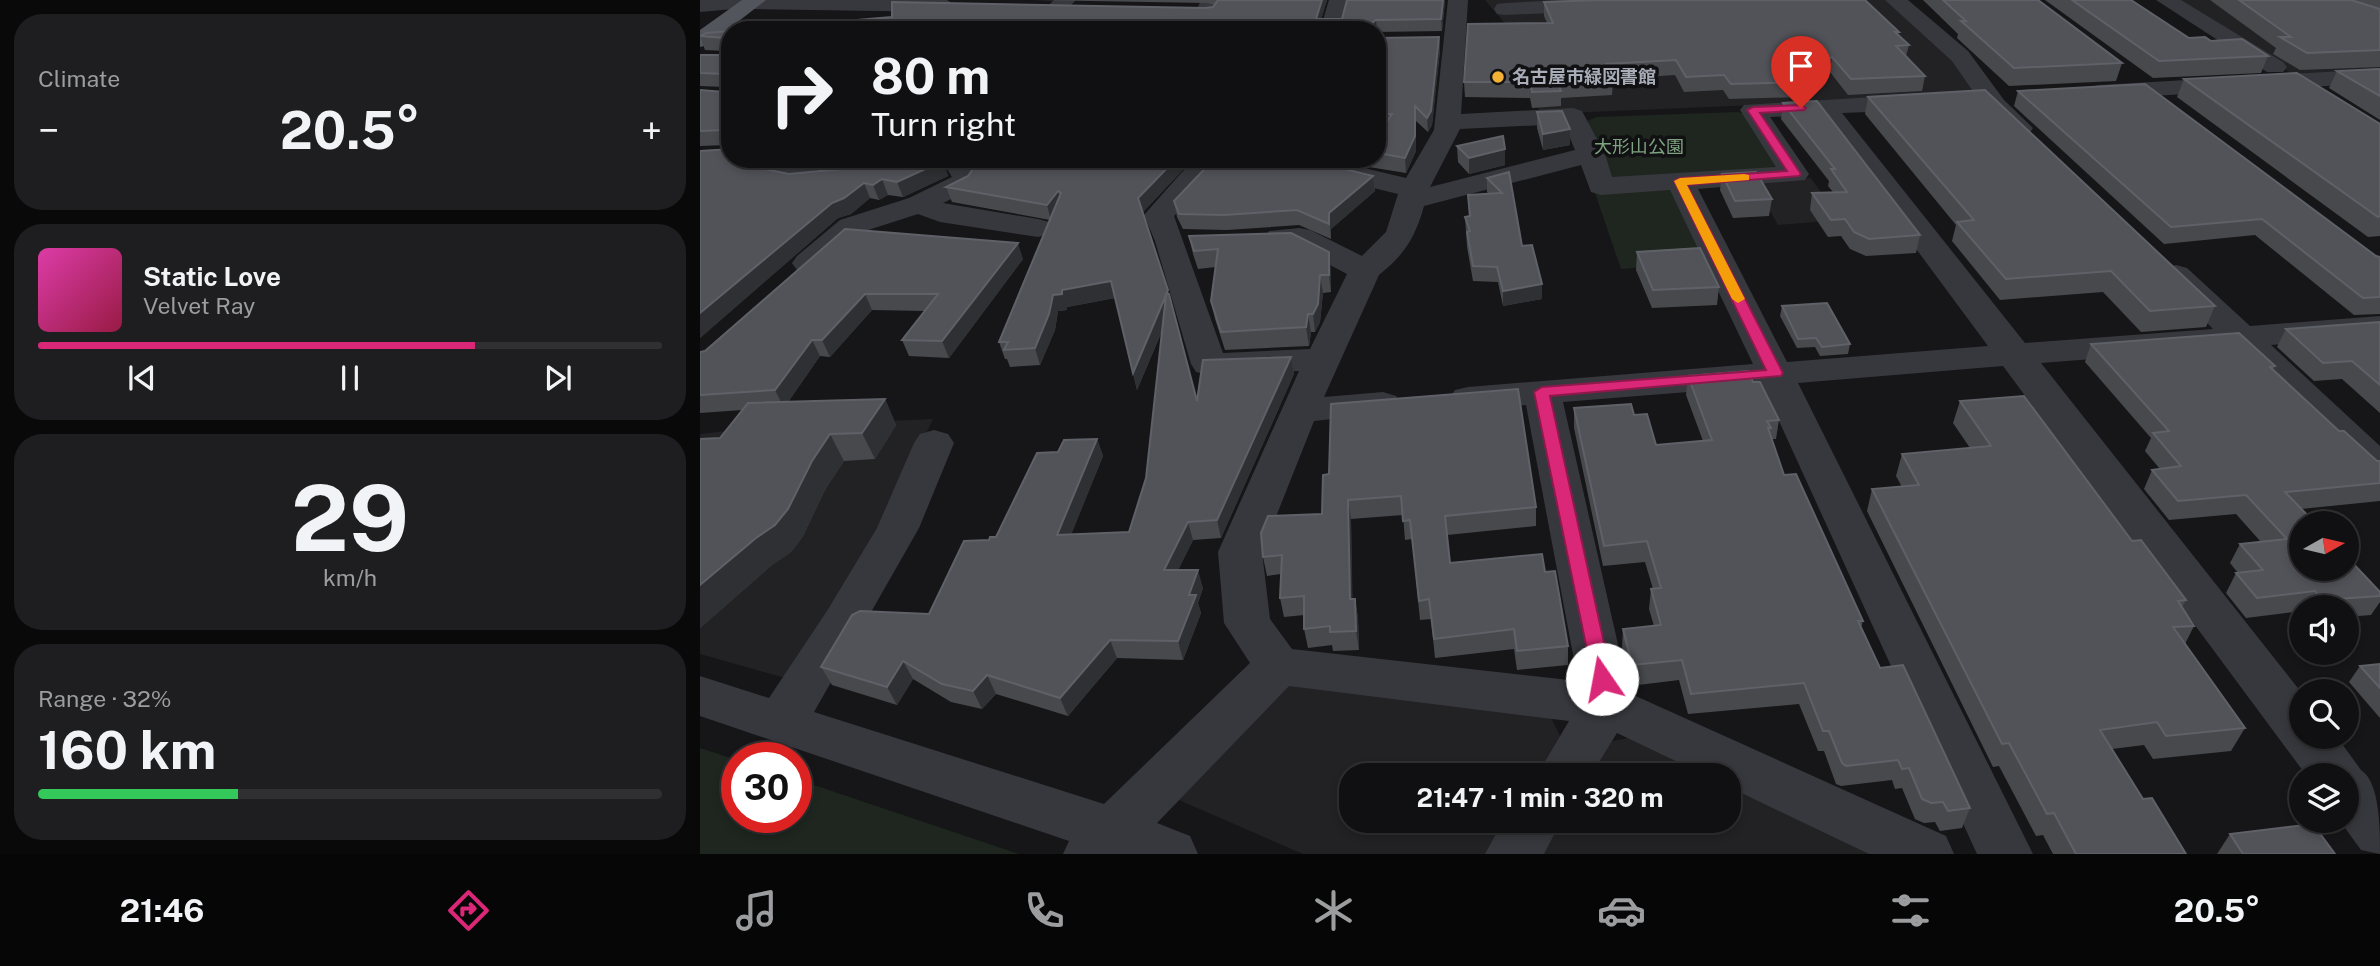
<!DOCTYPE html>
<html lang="en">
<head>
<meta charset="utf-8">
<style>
	:root { --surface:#101012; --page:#1e1e20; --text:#f1f3f6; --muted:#9c9d9f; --line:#303032; --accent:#db2777 }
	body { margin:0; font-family:"Public Sans","Noto Sans JP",sans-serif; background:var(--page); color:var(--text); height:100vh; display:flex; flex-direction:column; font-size:26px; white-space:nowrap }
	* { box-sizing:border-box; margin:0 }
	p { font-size:23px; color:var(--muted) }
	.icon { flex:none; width:38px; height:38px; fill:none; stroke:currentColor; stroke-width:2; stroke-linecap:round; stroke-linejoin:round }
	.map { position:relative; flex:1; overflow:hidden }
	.drawer { display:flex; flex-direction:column; gap:14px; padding:14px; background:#09090a; width:700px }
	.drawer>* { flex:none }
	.banner { position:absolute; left:21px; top:21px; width:665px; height:147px; border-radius:28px; box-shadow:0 4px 10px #0003,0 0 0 2px var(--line); background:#101012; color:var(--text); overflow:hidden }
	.needle { width:46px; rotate:82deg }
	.buttons { position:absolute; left:1589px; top:511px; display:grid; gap:14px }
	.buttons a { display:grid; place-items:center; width:70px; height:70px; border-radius:50%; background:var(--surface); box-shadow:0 4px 10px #0003,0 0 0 2px var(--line); font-size:35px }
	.speed { position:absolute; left:21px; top:742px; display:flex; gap:14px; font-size:35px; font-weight:700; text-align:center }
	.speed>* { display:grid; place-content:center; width:91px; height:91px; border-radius:50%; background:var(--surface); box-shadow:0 4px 10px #0003,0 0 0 2px var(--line); line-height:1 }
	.speed .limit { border:10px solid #d22; background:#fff; color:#111 }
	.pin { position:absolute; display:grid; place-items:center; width:60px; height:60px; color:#fff; margin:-72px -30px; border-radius:50% 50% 50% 0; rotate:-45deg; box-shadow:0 0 7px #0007 }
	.pin .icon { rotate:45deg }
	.me { position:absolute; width:77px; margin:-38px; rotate:348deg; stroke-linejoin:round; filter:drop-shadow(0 0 5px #0008) }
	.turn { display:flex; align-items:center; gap:24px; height:147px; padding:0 35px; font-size:32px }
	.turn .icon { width:91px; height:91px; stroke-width:2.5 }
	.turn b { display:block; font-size:49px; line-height:60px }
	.big { font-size:52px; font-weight:700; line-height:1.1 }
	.drawer .widget { flex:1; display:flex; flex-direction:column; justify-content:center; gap:10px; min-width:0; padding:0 24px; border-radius:28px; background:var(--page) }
	.drawer .dial { align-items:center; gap:0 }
	.dial b { font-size:91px; line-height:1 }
	.song { display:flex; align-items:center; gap:21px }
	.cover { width:84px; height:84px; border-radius:10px; background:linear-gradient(135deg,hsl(320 70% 55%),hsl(340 70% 35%)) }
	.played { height:7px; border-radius:4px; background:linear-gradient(90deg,var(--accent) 70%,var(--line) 70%) }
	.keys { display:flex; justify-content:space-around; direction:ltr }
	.heat { display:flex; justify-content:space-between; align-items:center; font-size:38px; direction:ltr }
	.charge { height:10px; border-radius:5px; background:linear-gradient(90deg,#34c759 32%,var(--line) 0) }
	.trip { position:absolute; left:639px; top:763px; width:402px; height:70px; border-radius:28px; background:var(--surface); box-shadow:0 4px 10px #0003,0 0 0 2px var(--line); font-weight:700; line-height:70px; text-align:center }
	.dock { display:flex; height:112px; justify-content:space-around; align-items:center; background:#060607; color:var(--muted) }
	.dock .icon { width:49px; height:49px }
	.dock .current { color:var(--accent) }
	.dock b { font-size:32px; color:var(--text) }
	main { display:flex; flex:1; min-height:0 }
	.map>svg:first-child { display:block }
	.built { fill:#222225 }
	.green { fill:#1e261f }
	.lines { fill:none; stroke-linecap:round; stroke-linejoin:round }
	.minor { fill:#37383d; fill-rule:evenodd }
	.major { fill:#53555c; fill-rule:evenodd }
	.wall { fill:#47494d }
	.shaded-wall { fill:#2f3033 }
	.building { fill:#525359; stroke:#5f6168; stroke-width:2 }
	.route { fill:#db2777; stroke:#8e194d; stroke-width:2 }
	.slow { fill:#f59e0b }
	.poi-dot { fill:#f2b134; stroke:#111113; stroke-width:2.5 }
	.labels { text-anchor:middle; stroke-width:7; stroke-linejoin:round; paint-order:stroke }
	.far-poi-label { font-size:18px; font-weight:bold; fill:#a8adb8; stroke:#111113; text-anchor:start }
	.far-park-label { font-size:18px; fill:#7fa381; stroke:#111113 }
</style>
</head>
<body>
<main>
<section class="drawer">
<div class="widget"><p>Climate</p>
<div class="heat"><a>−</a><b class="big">20.5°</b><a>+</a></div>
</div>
<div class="widget">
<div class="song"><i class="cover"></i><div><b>Static Love</b><p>Velvet Ray</p></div></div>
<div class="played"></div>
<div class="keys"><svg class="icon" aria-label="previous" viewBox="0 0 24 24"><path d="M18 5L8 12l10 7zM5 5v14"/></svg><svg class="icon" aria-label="pause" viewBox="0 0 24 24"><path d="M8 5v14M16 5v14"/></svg><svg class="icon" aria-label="next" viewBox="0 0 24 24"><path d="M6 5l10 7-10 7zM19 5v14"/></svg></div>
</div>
<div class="widget dial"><b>29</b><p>km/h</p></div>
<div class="widget"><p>Range · 32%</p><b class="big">160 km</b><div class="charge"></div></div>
</section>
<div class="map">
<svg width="1680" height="854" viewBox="0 0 1680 854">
	<rect width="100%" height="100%" fill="#161618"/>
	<!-- built -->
	<g class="built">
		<path d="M785,0H1187L1253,56L1280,90L1274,96L840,114L820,41Z"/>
		<path d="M1473,0H1548L1680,42V72L1605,76L1591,73Z"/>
		<path d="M1111,178L1140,220L1078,225L1053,181Z"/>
		<path d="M233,419L182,528L89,679L0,654V434L69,426Z"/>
		<path d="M579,683L848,712L863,742L842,775H651V821H813L791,854H603L472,797Z"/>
		<path d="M929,738L1012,775H882L902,743Z"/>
		<path d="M1029,783L1184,854H833L853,821H1029Z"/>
	</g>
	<!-- green -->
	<g class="green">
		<path d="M1038,112L1047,115L1082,166L1074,171L921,181L906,176L885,122L897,117Z"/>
		<path d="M974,189L1010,262L921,269L894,190Z"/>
		<path d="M0,748L37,760V817H96V779L319,854H0Z"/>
	</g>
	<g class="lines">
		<!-- minor -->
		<g class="minor">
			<path d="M0,0H247L257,6L254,11L246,12L52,9L42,5L33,9L0,12Z"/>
			<path d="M354,0H376L346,30H322Z"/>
			<path d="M501,0H521L510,30H488Z"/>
			<path d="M629,0H649L642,30H620Z"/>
			<path d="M748,0H768L761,114L873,108L882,111L905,154L912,177L1076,167L1040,110L1044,105L1220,94L1229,97L1233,102L1229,107L1220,110L1142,113L1325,343L1513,329L1460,275L1465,268L1476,265L1487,268L1550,326L1680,316V336L1571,345L1680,446V481L1666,477L1533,348L1341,363L1601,692V737H1637L1661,770C1680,782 1680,829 1680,854L1661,850L1640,821H1647V775H1606L1303,366L1098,383L1333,854H1277L1063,386L863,402L929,693L1246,836L1254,854H1169L1029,787V775H1005L917,733L891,775H837L869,721L589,686L457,823L490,836L498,854H363L369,841L0,716V676L69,698L127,611L177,528L214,443L220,434L234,430L248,434L254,443L219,528L114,712L404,804L550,663L524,623L518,552L599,371L509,375L496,372L491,364L455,241L444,215L482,172L497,159H528L474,216L523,353L610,349L647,274L594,246L569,245L565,238L569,231L599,228L610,230L662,256L686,232L698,194L580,165L576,159H626L706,178L734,130ZM1117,115L1288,346L1087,362L998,189L1105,180L1109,174L1070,117ZM864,124L875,150L730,187L760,129ZM881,165L891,192L901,195L970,190L1053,364L768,387L755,390L749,398L755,406L768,409L826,405L878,681L592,649L570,619L562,552L614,421L696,412L702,404L696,396L683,392L624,397L679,275C705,254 715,238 724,206Z"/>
			<path d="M864,0H900L906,5L902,9L895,11L805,15L797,14L794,9L797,4L805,3Z"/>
			<path d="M1185,0H1208L1268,51L1304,100L1333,128L1329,134L1320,136L1311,134L1286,110L1252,61Z"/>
			<path d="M1456,0H1481L1583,62L1587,67L1583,72H1567Z"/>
			<path d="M1680,69V83L1399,99L1390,97L1387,92L1390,87L1399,85Z"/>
			<path d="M68,159H96L91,169L131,171L135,177L131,183C113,188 71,192 59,175Z"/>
			<path d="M241,159H269L280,177L272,189L243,203L338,219L349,222L353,228L349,234L338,237L240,222L218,214L162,232L119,270L108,273L97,270L92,263L97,256L140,220L209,198L252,177Z"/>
			<path d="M803,821H861L844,854H785Z"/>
		</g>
		<!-- major -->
		<path class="major" d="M42,0H66L8,45L0,47V30Z"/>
	</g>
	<!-- wall -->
	<g class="wall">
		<path d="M332,0H627L621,19H642L647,0H745L742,31L677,32V30H39L505,8L513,7L515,5L507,3Z"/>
		<path d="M1223,0H1338L1422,63L1416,81L1309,86L1257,38L1258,34Z"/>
		<path d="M1345,0H1431L1489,38L1511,41L1568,56L1561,73L1453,78Z"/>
		<path d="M1510,0H1651L1680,9V67L1600,70L1573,54L1576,48Z"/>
		<path d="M1652,0H1680V9Z"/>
		<path d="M844,2L1199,32L1198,35L1209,45L1206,56L1225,76L1222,91L1148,95L1130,72L1102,93V97L1029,99L1023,90L984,92L975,75L913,79L912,95L861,98V106L832,108L830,98L765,97L764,82L847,23L844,16Z"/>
		<path d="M30,31V159H65L60,169L89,174L215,162L222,159H242L248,176L203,197L188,195L179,200L170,198L151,214L138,218L0,338V151L29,149L27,145L0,146V90L25,92V87L0,86V55H26V51L5,50L0,36L6,33Z"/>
		<path d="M739,37L740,50L732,125L728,132L716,121V151L706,173L669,167L668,159H677V137L682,129H677V38Z"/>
		<path d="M1680,68V120L1629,88L1637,71Z"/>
		<path d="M1484,79L1680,124V236L1668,237L1477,97Z"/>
		<path d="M1318,91L1680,257V314L1654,315L1555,235L1464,244L1314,106Z"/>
		<path d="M1168,97L1515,306L1506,327L1441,332L1403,292L1300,300L1252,241L1256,225L1165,114Z"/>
		<path d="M1083,103L1220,235L1216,253L1166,256L1150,249L1141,236L1128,237L1110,210L1112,193L1133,192L1128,186L1129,181L1081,119Z"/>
		<path d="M837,112L870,145L843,150L837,128Z"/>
		<path d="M757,146L805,149V165L769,174L758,162Z"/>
		<path d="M90,159H179L96,168H94Z"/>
		<path d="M271,159H493L443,212L468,290L497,401L591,357L594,374L521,538L493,540L478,570L503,588L498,603L501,613L483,660L417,658L368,716L296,694L282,709L251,702L213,679L197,705L132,685L121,667L229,614L289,540L296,537L358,452L397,439L403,456L371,534L429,532L446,478L462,331L437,390L415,298L367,307V310L358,311L355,330L340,365L310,367L307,359H305L299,342L350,220L252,202L246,187L268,176L275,166Z"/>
		<path d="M809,172L822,246L842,299L803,306L798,282L773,281L767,247L765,217L769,216L768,195L789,194L787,192V178Z"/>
		<path d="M1022,174L1072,199L1069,216L1033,218L1020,190Z"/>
		<path d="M673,176L675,191L631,229V239L599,225L527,230L483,229L477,217L474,201Z"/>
		<path d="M145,229L323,259L249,358L209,356L202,340L225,311L172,310L130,357L120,356L88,402L185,399L196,425L175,459L144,461L126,488L103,536L91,552L72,565L0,628V439L20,438L42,410L0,413V352L5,351Z"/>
		<path d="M489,236L631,269V292L623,293L620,322L615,332H611L609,346L525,350L515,319L511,301L516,267L498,269L493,254Z"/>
		<path d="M937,252L1019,287L1017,305L952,308L936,270Z"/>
		<path d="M1082,306L1150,344L1148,354L1120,356L1115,347L1097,348L1080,316Z"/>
		<path d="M1680,322V413L1642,379L1614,381L1577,347L1586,329Z"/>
		<path d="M1391,344L1575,366L1573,370L1639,431L1677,461H1680V501L1601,509L1680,592V602L1671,615L1647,617V607H1601V611L1546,618L1526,593L1536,573H1538L1530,563L1540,544L1561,542L1536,514L1469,520L1444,489L1452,470L1460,469L1445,451L1451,438L1385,362Z"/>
		<path d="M988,376L1053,382L1079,420L1076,439H1072L1084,475L1163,621L1161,628L1180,668L1270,808L1262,828L1240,831L1235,822L1224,823L1215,819L1202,788L1195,789L1192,780L1141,786L1136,784L1124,751H1118L1099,704L988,714L979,680L930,686L922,649L923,629L954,626L949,609L951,589H953L945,562L903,566L874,428V408L934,415L956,445L1003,441L986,395Z"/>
		<path d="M1260,401L1432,541L1486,600L1482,607L1494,626L1485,644L1545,728L1531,751L1453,759L1444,745L1412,749L1443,799L1486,854H1353L1343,835L1336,836L1299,766L1293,767L1167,511L1172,489L1202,487L1196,476L1202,454L1270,448L1253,423Z"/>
		<path d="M623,475L836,507V526L747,535L750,563L845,572L868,646V665L817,670L814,649L735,658L731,619L720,620L712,539L705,540L703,515L651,519L652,599H655L658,618L659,650L633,651L632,645L608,648L604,629V615L584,617L580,598L581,574L567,576L563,557L622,514Z"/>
		<path d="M1680,664V718L1649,682L1660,666Z"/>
		<path d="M1530,834L1635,854H1517Z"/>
	</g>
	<!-- shaded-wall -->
	<g class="shaded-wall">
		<path d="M622,0H627L618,30L616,19Z"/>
		<path d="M743,0H745L742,31L741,19Z"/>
		<path d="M676,20L677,30H673V22Z"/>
		<path d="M739,37L740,50L732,125L728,132L727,118Z"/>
		<path d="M1132,57L1130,72L1102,93L1104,82L1102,80Z"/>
		<path d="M715,106L716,151L706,173L705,158Z"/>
		<path d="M870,129V145L843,150V134Z"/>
		<path d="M805,149V165L769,174V158Z"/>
		<path d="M50,159H65L57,174Z"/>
		<path d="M92,159H179L96,168Z"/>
		<path d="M476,159H493L442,213L438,198Z"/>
		<path d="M243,161L248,176L203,197L197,182Z"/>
		<path d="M673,176L675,191L631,229V239L629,213Z"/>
		<path d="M182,179L188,195L179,200L173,185Z"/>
		<path d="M164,183L170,198L151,214L138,218L0,338V313L132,203Z"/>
		<path d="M358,191L362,206L351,221L347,205Z"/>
		<path d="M318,243L323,259L249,358L242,341Z"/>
		<path d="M629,252L631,269V292L629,275Z"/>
		<path d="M620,275L623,293L620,322L615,332L613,314Z"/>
		<path d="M411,281L415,298L367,307V310L358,311L355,330L340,365L335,348L353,295L362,290Z"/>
		<path d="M842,284V299L803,306V291Z"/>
		<path d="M165,294L172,310L130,357L122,340Z"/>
		<path d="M466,295L470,311L437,390L433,373Z"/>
		<path d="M608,314L611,332L609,346L606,327Z"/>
		<path d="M112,340L120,356L84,408L75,390Z"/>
		<path d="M591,357L594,374L521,538L517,520Z"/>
		<path d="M185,399L196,425L175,459L162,433Z"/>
		<path d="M130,434L144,461L126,488L103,536L91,552L72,565L0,628V585L112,461Z"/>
		<path d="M397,439L403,456L364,553L357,535Z"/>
		<path d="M648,500L651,519L653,619L650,599Z"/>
		<path d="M488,522L493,540L469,588L464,570Z"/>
		<path d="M498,570L503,588L498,603L501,613L483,660L478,641L489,595Z"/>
		<path d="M655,599L658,618L659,650L656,631Z"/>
		<path d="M410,640L417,658L368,716L360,698Z"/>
		<path d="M203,661L213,679L197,705L187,687Z"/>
		<path d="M287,675L296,694L282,709L273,691Z"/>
	</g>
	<!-- building -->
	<g class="building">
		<path d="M518,0H622L616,19H642L647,0H743L741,19L676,20L673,22V30H39L192,17V2L505,8L513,7Z"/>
		<path d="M899,0H1165L1199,32H1195L1209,45L1196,46L1225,76L1151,79L1132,57L1102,80L1104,82L1031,84L1024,75L986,77L976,60L906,64L913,80L858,83L861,91L832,92L830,82H764L768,24L853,23L844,2Z"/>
		<path d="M1243,0H1338L1422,63L1314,68L1261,21H1266Z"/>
		<path d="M1372,0H1431L1489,38L1505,37L1511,41L1542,39L1568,56L1459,61Z"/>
		<path d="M1539,0H1651L1680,9V50L1607,53L1580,37H1591Z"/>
		<path d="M30,31V144L26,142L23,130L0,131V90L25,92L26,74L0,73V55H26V38L0,36L6,33Z"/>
		<path d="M739,37L731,111L727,118L715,106V136L705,158L677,153V137L692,114L677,115V38Z"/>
		<path d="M1680,69V96L1637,71Z"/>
		<path d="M1597,73L1680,124V216L1678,217L1484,79Z"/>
		<path d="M1445,84L1676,256L1680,257V297L1663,298L1562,219L1471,227L1318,91Z"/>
		<path d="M1285,90L1515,306L1450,311L1411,271L1306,279L1257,222L1274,220L1168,97Z"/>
		<path d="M1117,101L1220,235L1169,239L1154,232L1145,219L1131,220L1112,193L1147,192L1131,169H1135L1083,103Z"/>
		<path d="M862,111L870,129L843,134L837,112Z"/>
		<path d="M803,136L805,149L769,158L757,146Z"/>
		<path d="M30,149V159H50L54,167L89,174L215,162L222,159H242L243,161L197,182L182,179L173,185L164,183L144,198L132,203L0,313V151Z"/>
		<path d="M275,159H476L438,198L468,290L466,294H469L497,401L503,360L591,357L517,520L488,522L464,570H498L489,595H496L478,641L410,640L360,698L287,675L273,691L242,684L203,661L187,687L121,667L152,615L160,611L229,614L264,541L289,540L290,537H296L337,453L358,452L364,440L397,439L357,535L429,532L446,478L466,295L433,373L411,281L362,290V294L353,295L349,314L335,348L304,350L308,342H299L361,193L358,191L347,205L246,187L268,176L277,163Z"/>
		<path d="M514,159H604L673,176L629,213V224L597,210L524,215L479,214L474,201Z"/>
		<path d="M809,172L822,246L832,245L842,284L803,291L797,267L773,266L767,232L770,231L765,217L770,216L768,195L802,193L787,178Z"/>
		<path d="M1056,172L1072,199L1035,201L1022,174Z"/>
		<path d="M145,229L318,243L242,341L202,340L238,294H165L122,340H112L75,390L0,395V352L5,351Z"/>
		<path d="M591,233L629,252V275H620L618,304L613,314H608L606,327L521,332L511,301L518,249L494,251L489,236Z"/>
		<path d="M1000,248L1019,287L953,290L937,252Z"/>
		<path d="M1127,303L1150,344L1122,347L1116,338L1098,339L1082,306Z"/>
		<path d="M1680,322V385L1652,361L1623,363L1586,329Z"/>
		<path d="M1539,333L1575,366L1570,367L1639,431H1644L1677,461H1680V483L1585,492L1615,523H1601V569H1647V557L1680,592V596L1622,600L1615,591L1557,598L1536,573L1563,570L1540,544L1587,539L1546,495L1478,501L1452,470L1481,466L1453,433L1469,431L1391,344Z"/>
		<path d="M1048,371L1053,382H1060L1079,420L1067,421L1071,428H1068L1084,475L1096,474L1163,621H1158L1180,668L1203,665L1270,808L1248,811L1243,802L1231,803L1222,799L1209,768L1202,769L1198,760L1146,766L1142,763L1129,731H1123L1104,683L991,694L982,660L932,665L923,629L961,625L951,589L961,588L947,541L904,546L874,408L931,404L934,415L947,414L956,445L1012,440L988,376Z"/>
		<path d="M818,389L836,507L745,516L750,563L842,554L845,572L855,571L868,646L817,651L814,629L734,639L729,599L719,601L710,520L703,521L701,496L648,500L650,599H655L656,631L630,632V626L604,629V596L580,598L582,555L563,557L561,533L568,516L622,514L623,475L629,474L631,404Z"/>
		<path d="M1324,396L1432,541L1441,540L1486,600L1478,601L1494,626L1473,627L1545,728L1466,736L1457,722L1400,730L1443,799L1452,798L1486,854H1376L1354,813L1347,814L1309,743L1302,744L1172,489L1219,485L1202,454L1291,446L1260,401Z"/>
		<path d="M185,399L162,433L130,434L112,461L88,509L75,525L56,538L0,585V439L20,438L48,403Z"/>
		<path d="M1680,664V688L1660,666Z"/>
		<path d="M1613,824L1635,854H1543L1530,834Z"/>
	</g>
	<!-- route -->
	<path class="route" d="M1101,105L1106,108L1104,110L1060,113L1101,174L1099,176L987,185L1083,373L1081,376L850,396L912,679L909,684L902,687L894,684L834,392L842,387L1066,370L974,181L980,178L1087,171L1047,110L1053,107Z"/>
	<!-- slow -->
	<path class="slow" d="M1044,174L1049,175V180L987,185L1045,299L1038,303L1032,299L974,181L980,178Z"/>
	<!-- markers -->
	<circle class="poi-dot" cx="798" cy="77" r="7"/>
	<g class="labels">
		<!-- far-poi labels -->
		<g class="far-poi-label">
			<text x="812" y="83">名古屋市緑図書館</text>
		</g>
		<!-- far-park labels -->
		<g class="far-park-label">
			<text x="939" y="153">大形山公園</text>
		</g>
	</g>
</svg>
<div class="buttons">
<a><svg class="needle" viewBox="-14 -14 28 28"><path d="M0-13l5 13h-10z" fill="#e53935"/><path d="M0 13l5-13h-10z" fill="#9c9d9f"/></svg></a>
<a><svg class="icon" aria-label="sound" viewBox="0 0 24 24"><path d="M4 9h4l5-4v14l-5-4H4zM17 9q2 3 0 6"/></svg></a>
<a><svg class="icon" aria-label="search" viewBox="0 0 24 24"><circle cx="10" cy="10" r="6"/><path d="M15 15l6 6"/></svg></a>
<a><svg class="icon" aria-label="layers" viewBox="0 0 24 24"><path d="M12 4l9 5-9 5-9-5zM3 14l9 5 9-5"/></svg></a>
</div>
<div class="speed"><div class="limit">30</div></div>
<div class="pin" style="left:1101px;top:108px;background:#d93025"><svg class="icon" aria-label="arrive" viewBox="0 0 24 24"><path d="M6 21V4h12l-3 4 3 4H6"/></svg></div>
<svg class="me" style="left:902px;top:679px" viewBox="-20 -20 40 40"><circle r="19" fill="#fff"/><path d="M0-13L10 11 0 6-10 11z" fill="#db2777"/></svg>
<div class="trip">21:47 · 1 min · 320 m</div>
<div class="banner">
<div class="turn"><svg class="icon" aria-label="right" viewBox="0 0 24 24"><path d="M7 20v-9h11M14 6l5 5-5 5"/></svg><div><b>80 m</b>Turn right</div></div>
</div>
</div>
</main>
<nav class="dock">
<b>21:46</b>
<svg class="icon current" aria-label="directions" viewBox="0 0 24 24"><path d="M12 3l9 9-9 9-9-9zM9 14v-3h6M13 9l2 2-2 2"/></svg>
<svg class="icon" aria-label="music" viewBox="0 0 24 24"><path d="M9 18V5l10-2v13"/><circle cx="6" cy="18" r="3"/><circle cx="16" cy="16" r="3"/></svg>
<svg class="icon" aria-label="phone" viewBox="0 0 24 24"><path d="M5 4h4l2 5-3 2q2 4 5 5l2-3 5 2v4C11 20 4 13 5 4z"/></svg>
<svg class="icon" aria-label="climate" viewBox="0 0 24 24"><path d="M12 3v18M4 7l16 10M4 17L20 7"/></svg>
<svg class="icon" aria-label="car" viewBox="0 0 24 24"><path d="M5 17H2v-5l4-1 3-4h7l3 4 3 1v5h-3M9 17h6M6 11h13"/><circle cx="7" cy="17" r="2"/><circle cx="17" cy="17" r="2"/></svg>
<svg class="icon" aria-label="filters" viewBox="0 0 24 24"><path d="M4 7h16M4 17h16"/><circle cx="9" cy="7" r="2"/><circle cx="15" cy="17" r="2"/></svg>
<b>20.5°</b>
</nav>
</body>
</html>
